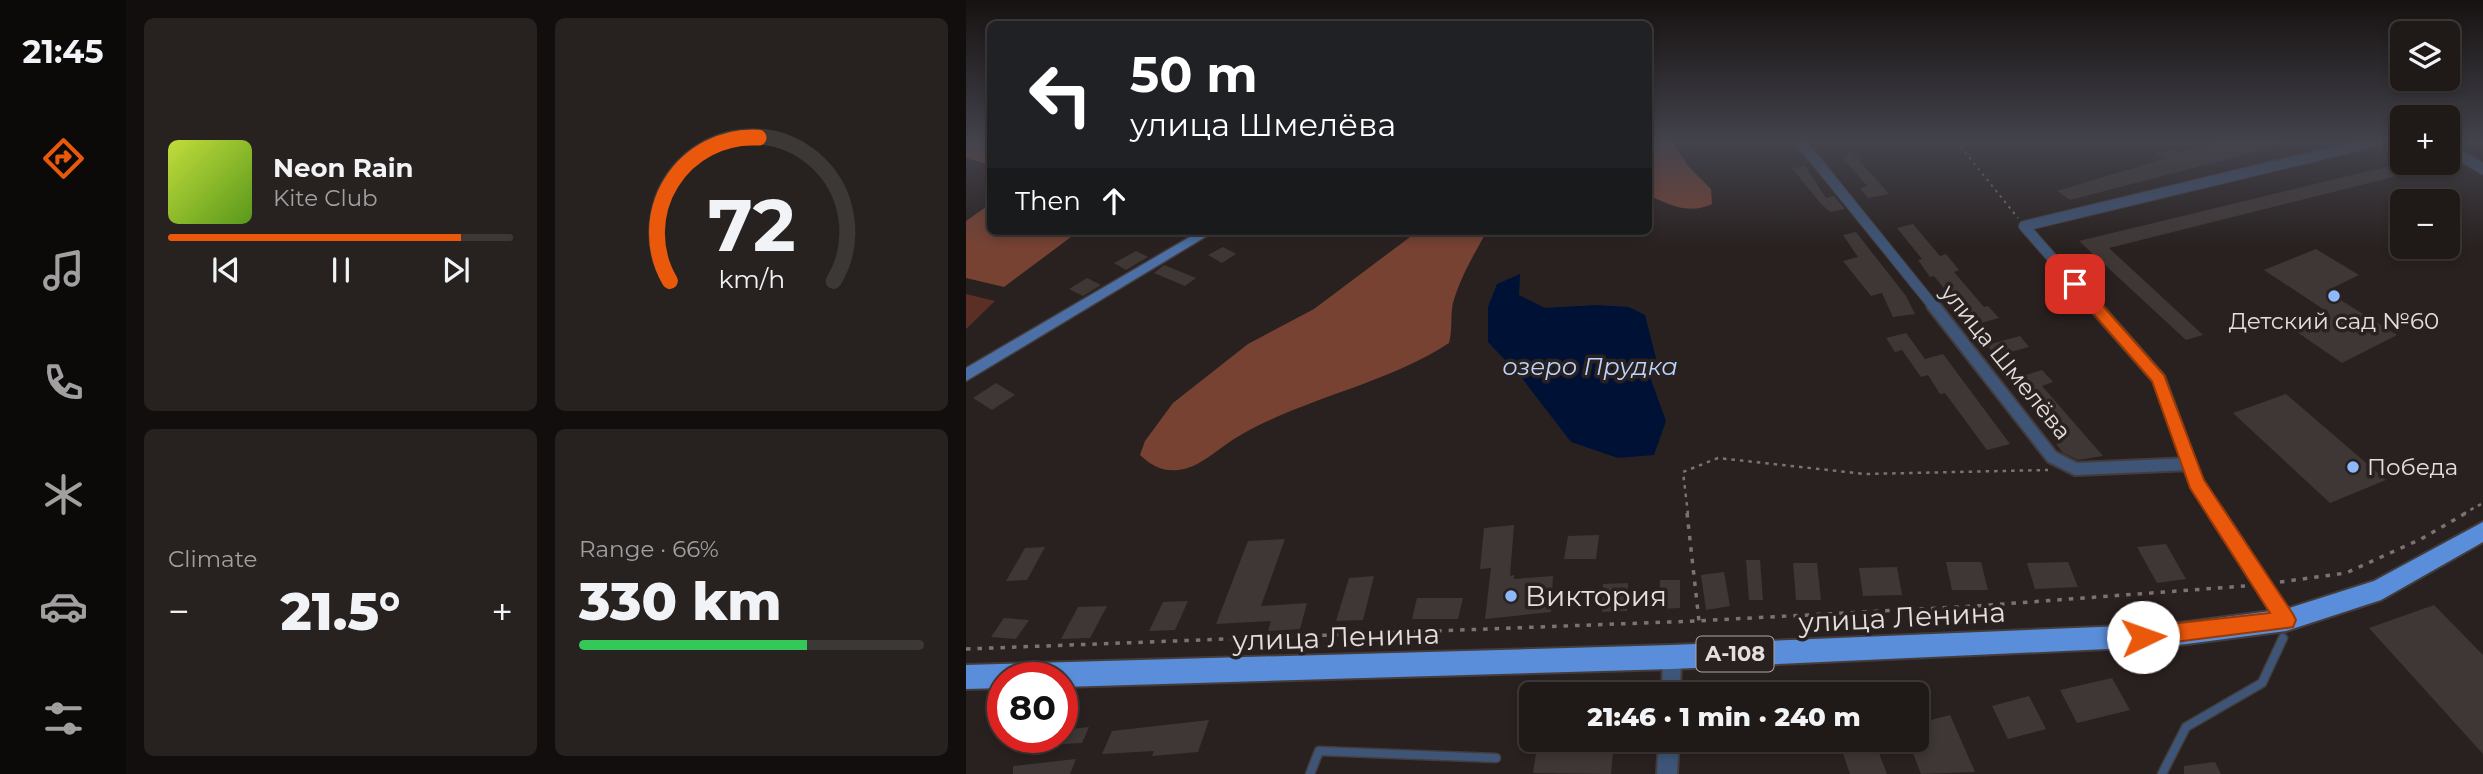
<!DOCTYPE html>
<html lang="en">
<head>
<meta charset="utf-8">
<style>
	:root { --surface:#1f1917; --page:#272220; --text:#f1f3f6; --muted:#a1a0a1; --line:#3c3836; --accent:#ea580c }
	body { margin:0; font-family:Montserrat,sans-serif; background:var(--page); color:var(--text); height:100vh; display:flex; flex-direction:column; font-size:26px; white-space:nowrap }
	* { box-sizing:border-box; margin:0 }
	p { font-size:23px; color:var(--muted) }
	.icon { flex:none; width:38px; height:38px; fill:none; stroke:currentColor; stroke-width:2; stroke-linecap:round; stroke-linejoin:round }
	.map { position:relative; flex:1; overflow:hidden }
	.drawer { display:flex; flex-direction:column; gap:18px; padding:18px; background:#110e0d; width:840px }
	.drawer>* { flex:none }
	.top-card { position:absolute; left:21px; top:21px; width:665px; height:214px; border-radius:10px; box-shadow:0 4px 10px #0003,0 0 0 2px var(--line); background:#202124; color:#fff; overflow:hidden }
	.fabs { position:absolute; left:1424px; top:21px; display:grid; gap:14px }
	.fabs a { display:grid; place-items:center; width:70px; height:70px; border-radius:10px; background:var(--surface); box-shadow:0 4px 10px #0003,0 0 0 2px var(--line); font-size:35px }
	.speed { position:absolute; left:21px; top:662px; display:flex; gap:14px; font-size:35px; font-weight:700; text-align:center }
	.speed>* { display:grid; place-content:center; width:91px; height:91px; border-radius:50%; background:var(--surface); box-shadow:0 4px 10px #0003,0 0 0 2px var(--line); line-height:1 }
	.speed .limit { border:10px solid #d22; background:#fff; color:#111 }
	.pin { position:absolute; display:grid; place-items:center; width:60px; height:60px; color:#fff; margin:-30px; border-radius:14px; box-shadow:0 4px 10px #0006 }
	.me { position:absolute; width:77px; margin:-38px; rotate:87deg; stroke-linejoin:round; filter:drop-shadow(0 0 5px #0008) }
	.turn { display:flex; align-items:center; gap:24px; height:147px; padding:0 28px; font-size:32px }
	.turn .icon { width:91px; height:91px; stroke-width:2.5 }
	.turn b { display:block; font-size:49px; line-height:60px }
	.then { display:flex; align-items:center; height:66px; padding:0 28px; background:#0003; gap:14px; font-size:26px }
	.big { font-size:52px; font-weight:800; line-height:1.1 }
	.drawer .card { flex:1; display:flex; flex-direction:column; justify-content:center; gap:10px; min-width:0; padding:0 24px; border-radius:10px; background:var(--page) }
	.drawer .dial { align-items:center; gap:0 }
	.dial svg { height:182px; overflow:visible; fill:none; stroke:var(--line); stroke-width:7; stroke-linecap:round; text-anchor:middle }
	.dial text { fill:var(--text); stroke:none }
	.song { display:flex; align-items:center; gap:21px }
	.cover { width:84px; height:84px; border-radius:10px; background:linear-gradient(135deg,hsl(70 70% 55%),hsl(90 70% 35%)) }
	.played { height:7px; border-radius:4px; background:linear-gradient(90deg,var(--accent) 85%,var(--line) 85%) }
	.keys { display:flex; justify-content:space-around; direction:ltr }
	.heat { display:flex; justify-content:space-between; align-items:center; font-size:38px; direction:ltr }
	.charge { height:10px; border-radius:5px; background:linear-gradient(90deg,#34c759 66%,var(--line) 0) }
	.drawer .tiles { flex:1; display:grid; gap:18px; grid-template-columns:repeat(2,1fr) }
	.trip { position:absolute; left:553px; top:682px; width:410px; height:70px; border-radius:10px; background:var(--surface); box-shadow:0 4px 10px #0003,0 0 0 2px var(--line); font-weight:800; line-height:70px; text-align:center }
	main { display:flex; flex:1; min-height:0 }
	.tab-bar { display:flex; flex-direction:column; width:126px; justify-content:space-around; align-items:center; background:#0c0a09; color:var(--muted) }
	.tab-bar .icon { width:49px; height:49px }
	.tab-bar .active { color:var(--accent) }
	.tab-bar b { font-size:32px; color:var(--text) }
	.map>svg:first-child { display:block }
	.green { fill:#5c2f24 }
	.forest { fill:#784233 }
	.water { fill:#001136 }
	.building { fill:#3f3735 }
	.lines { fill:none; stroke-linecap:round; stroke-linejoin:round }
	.service-casing { stroke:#433c3a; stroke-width:11 }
	.minor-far2-casing { stroke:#433c3a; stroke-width:12 }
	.minor-far1-casing { stroke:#433c3a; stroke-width:16 }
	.minor-casing { stroke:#433c3a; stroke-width:19 }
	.tertiary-casing { stroke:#433c3a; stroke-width:4 }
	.secondary-casing { stroke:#433c3a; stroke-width:3 }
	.trunk-casing { stroke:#433c3a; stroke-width:4 }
	.path-far2 { stroke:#7a7371; stroke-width:2; stroke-dasharray:2.5 4.5; stroke-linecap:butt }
	.path-far1 { stroke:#7a7371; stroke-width:2.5; stroke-dasharray:3.5 5; stroke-linecap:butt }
	.path { stroke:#7a7371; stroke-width:3.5; stroke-dasharray:4.5 7; stroke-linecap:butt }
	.service { stroke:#3e5577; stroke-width:8 }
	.minor-far2 { stroke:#3e5577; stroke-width:10 }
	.minor-far1 { stroke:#3e5577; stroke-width:12 }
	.minor { stroke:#3e5577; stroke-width:16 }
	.tertiary { fill:#3e5577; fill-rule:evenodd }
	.secondary { fill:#4c70a6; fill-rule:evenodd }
	.trunk { fill:#5a8eda; fill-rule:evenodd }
	.route { fill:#ea580c; stroke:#983908; stroke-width:2 }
	.poi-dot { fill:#8db9fc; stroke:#29211f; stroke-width:2.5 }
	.labels { text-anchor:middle; stroke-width:7; stroke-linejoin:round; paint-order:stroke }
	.shield { fill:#29211f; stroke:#aca6a4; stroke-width:2 }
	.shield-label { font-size:21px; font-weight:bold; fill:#e4dfdd }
	.poi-label { font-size:23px; fill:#e4dfdd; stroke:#29211f }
	.street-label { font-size:23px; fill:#e4dfdd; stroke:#29211f }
	.water-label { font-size:24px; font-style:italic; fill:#bad5ff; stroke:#29211f }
	.near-poi-label { font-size:28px; fill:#e4dfdd; stroke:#29211f; text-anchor:start }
	.near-street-label { font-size:28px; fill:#e4dfdd; stroke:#29211f }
</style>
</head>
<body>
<main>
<nav class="tab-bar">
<b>21:45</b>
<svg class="icon active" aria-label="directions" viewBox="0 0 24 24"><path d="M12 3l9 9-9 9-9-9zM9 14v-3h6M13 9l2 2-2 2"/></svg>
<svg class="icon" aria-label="music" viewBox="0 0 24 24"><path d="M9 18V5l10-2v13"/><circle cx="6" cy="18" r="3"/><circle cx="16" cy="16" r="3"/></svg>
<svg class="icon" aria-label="phone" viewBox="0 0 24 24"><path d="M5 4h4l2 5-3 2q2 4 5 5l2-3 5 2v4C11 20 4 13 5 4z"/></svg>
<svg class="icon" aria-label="climate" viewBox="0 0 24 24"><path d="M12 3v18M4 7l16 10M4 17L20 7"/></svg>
<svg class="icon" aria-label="car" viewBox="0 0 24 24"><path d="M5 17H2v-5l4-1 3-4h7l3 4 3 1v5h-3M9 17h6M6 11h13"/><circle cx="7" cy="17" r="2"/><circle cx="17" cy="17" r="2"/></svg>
<svg class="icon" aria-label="filters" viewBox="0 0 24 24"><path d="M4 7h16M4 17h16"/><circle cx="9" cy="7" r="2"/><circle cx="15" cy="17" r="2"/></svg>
</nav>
<section class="drawer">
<div class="tiles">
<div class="card">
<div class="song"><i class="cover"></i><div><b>Neon Rain</b><p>Kite Club</p></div></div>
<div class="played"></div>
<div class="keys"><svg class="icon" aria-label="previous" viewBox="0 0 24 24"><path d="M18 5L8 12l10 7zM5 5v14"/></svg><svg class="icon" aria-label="pause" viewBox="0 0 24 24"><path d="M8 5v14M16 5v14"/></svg><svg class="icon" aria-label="next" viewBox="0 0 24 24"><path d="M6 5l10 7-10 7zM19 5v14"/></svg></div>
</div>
<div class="card dial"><svg viewBox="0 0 100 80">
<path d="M14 69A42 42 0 1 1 86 69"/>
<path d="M14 69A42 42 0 0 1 53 6" stroke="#ea580c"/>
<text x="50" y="56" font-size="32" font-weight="700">72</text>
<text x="50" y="72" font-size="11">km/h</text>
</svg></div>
<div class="card"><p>Climate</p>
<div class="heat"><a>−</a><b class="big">21.5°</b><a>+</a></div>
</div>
<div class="card"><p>Range · 66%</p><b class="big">330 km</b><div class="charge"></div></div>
</div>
</section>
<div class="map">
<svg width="1517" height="774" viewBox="0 0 1517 774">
	<rect width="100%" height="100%" fill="#29211f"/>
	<!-- green -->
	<path class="green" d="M0,294L29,301L0,329Z"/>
	<!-- forest -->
	<g class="forest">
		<path d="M0,141H24V165L0,158Z"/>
		<path d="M682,141H706L722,166L745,189L746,204C722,215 706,205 683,196Z"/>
		<path d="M24,204V231H113L38,287L0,278V221Z"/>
		<path d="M452,231H521C508,254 494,278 487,303C484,316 487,328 483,343C417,386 335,398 268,439C252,449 231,469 212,470C196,472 185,465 174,455L179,441L207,403L282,344L348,309Z"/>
	</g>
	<!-- water -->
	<path class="water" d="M554,274L553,295L579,308L630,305L663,307L679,315L690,358L684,377L700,421L688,455L652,458L605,442L555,377L522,342V307L531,284Z"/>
	<!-- building -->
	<g class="building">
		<path d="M1255,141H1315L1316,145L1104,200L1091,191L1197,159L1189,153L1207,149L1213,153Z"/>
		<path d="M885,151L923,194L902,198L894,188L901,186L877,158Z"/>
		<path d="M1436,163H1467V167L1143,248L1237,335L1220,340L1113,241Z"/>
		<path d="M839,166L860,198L868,196L879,209L864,212L855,204L826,168Z"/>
		<path d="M947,224L974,256L980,254L993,270L988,272L1018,307L1022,306L1033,318L1004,326L994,314L998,313L968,276L964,277L952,260L956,259L931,228Z"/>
		<path d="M890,232L940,296L949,314L927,317L916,293L905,296L877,261L892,257L877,235Z"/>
		<path d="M257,247L270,254L256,263L242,255Z"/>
		<path d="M1350,249L1393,275L1360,291L1431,335L1376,363L1328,330L1363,313L1298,270Z"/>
		<path d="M170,251L182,257L160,270L148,263Z"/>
		<path d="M198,265L230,278L219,286L188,273Z"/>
		<path d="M121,278L135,285L117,296L103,289Z"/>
		<path d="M940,333L959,359L977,354L1044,444L1021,450L979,393L974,394L962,375L955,377L936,350L929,352L920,338Z"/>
		<path d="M1054,336L1063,347L1030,356L1021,345Z"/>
		<path d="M1076,370L1087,382L1076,386L1137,456L1112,460L1097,453L1090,444L1097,442L1047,379Z"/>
		<path d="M30,383L49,395L26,410L7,398Z"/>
		<path d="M1320,394L1420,480L1364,503L1267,413Z"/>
		<path d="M548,525L544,576L548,575V579L587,576L585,612L519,619L525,568L514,569L518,528Z"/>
		<path d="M633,535L630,559H598L602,536Z"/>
		<path d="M319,539L295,606L341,603L334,629L302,631L305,621L250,624L282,541Z"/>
		<path d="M1200,544L1220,579L1191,583L1171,547Z"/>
		<path d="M79,547L61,580L40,581L59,548Z"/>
		<path d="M780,560H794L797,600H783Z"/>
		<path d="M980,562H1015L1022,590H986Z"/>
		<path d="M1102,562L1112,587L1069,589L1061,563Z"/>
		<path d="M827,563H851L855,600H830Z"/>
		<path d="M931,567L936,595L897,596L893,568Z"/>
		<path d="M758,572L764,606L740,610L735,575Z"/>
		<path d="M408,576L397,620L370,621L383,578Z"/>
		<path d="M694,580H714V608L693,609Z"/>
		<path d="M662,583L661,611L636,612L637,584Z"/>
		<path d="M451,598H497L492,619H446Z"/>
		<path d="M222,601L209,630L183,631L197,602Z"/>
		<path d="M1468,605L1517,655V754L1403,628Z"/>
		<path d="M141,606L124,638L95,639L112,607Z"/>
		<path d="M38,618L63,620L50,639L25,637Z"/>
		<path d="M1146,678L1164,710L1111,723L1094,690Z"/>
		<path d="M1063,696L1080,729L1042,739L1026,706Z"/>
		<path d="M984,715L1009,772L955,774L942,740H950V724Z"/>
		<path d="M243,720L232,752L186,756L188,751L136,754L146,731Z"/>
		<path d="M123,727L116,743L96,744V730Z"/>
		<path d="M572,740H648L645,774L567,773Z"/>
		<path d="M891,740H908L921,774H884L874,745Z"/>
		<path d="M110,759L104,774H47V766Z"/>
		<path d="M1249,762L1255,774H1218V766Z"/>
	</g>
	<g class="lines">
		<defs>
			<g id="service">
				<path d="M344,774L353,751L530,758"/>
				<path d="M1196,774L1220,727L1296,683L1317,638"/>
			</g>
			<g id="minor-far2">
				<path d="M834,141L968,307"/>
				<path d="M1482,148L1517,169"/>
				<path d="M1129,307L1058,226L1412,141"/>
			</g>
			<g id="minor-far1">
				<path d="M967,305L1086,457L1110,469L1224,464L1230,482L1251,514"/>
				<path d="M1128,305L1193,379L1224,464"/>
			</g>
			<path id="minor" d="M1250,513L1320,620"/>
			<g id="tertiary">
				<path d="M706,648L712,651L715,657L714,695H696L697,657L700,651Z"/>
				<path d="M693,740H713L711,774H691Z"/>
			</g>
			<path id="secondary" d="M234,231H249L0,381V368Z"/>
			<path id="trunk" d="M1517,522V542L1415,600L1320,631L1205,646L706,669L96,687V677H37V688L0,689V665L706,645L1205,624L1320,609L1408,581Z"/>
		</defs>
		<!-- service casing -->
		<use href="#service" class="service-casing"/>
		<!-- minor-far2 casing -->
		<use href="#minor-far2" class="minor-far2-casing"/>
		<!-- minor-far1 casing -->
		<use href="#minor-far1" class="minor-far1-casing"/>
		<!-- minor casing -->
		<use href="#minor" class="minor-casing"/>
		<!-- tertiary casing -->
		<use href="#tertiary" class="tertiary-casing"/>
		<!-- secondary casing -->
		<use href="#secondary" class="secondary-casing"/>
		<!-- trunk casing -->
		<use href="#trunk" class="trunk-casing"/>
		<!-- path-far2 -->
		<path class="path-far2" d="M990,141L1052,218"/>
		<!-- path-far1 -->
		<g class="path-far1">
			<path d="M722,514L717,472L752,458L899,474L1082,470"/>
			<path d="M1497,514L1517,503"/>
		</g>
		<!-- path -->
		<g class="path">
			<path d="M721,513L733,621"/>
			<path d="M1314,582L1380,573L1455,539L1500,513"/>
			<path d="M0,649L729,621L1010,606L1279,586"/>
		</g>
		<!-- service -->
		<use href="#service" class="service"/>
		<!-- minor-far2 -->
		<use href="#minor-far2" class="minor-far2"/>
		<!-- minor-far1 -->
		<use href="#minor-far1" class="minor-far1"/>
		<!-- minor -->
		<use href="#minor" class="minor"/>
		<!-- tertiary -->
		<use href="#tertiary" class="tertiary"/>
		<!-- secondary -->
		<use href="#secondary" class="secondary"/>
		<!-- trunk -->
		<use href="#trunk" class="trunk"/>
	</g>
	<!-- sky -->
	<linearGradient id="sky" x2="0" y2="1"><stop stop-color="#171211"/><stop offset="0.57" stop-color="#43434d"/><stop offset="1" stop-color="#43434d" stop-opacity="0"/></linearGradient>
	<rect width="1517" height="249" fill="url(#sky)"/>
	<!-- route -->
	<path class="route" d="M1109,279L1114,280L1198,375L1238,480L1327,614L1330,620L1327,627L1177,646L1169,643L1167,637L1169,630L1177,627L1304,613L1224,488L1186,381L1104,287L1102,284Z"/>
	<!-- markers -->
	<g class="poi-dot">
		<circle cx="1368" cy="296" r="7"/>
		<circle cx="1387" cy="467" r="7"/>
		<circle cx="545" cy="596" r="7"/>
	</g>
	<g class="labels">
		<!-- shield labels -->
		<rect class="shield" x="730.5" y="636.5" width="77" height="35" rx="5"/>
		<g class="shield-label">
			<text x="769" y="661">А-108</text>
		</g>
		<!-- poi labels -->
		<g class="poi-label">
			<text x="1368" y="329">Детский сад №60</text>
			<text x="1401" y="475" text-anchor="start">Победа</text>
		</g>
		<!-- street labels -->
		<g class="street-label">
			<text transform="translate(1040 362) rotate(51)" y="8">улица Шмелёва</text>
		</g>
		<!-- water labels -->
		<g class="water-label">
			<text x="624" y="375">озеро Прудка</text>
		</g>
		<!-- near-poi labels -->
		<g class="near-poi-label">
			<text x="559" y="606">Виктория</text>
		</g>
		<!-- near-street labels -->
		<g class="near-street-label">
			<text transform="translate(936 617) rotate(-3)" y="10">улица Ленина</text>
			<text transform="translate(370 637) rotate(-2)" y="10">улица Ленина</text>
		</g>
	</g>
</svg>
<div class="fabs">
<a><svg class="icon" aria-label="layers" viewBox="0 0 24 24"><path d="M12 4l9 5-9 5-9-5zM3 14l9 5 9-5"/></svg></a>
<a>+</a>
<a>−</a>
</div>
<div class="speed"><div class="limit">80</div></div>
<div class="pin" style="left:1109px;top:284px;background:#d93025"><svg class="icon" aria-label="arrive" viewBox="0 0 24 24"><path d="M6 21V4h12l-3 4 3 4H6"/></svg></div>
<svg class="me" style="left:1177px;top:637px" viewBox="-20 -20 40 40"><circle r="19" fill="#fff"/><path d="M0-13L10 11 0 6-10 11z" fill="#ea580c"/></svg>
<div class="trip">21:46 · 1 min · 240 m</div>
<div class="top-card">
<div class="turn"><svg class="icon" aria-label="left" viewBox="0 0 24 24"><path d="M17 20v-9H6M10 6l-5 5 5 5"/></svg><div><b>50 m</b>улица Шмелёва</div></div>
<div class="then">Then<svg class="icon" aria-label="ahead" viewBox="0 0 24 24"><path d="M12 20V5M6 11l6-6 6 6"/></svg></div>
</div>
</div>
</main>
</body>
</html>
